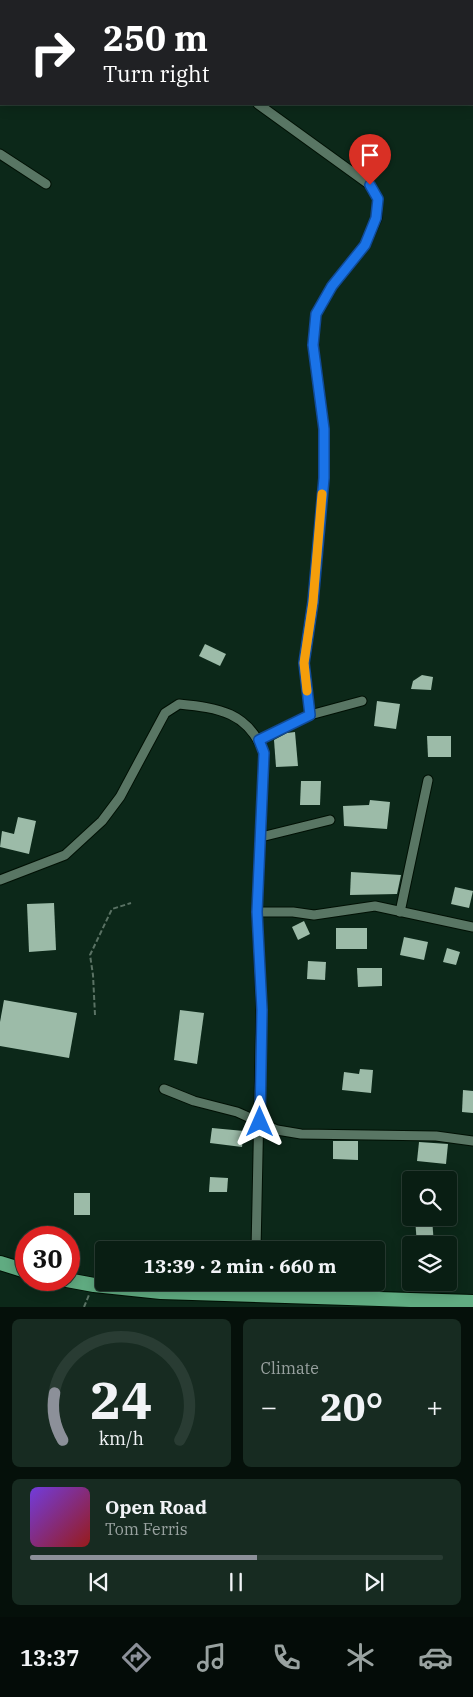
<!DOCTYPE html>
<html lang="en">
<head>
<meta charset="utf-8">
<style>
	:root { --surface:#091e13; --page:#172b21; --text:#f1f3f6; --muted:#99a2a0; --line:#293c33; --accent:#8c9099 }
	body { margin:0; font-family:"IBM Plex Serif",serif; background:var(--page); color:var(--text); height:100vh; display:flex; flex-direction:column; font-size:19px; white-space:nowrap }
	* { box-sizing:border-box; margin:0 }
	p { font-size:16px; color:var(--muted) }
	.icon { flex:none; width:28px; height:28px; fill:none; stroke:currentColor; stroke-width:2; stroke-linecap:round; stroke-linejoin:round }
	.map { position:relative; height:1307px; overflow:hidden }
	.sheet { display:flex; flex-direction:column; gap:12px; padding:12px; background:#05100a; flex:1 }
	.sheet>* { flex:none }
	.banner { position:absolute; left:0px; top:0px; width:474px; height:105px; box-shadow:0 2px 12px #0003,0 0 0 1px var(--line); background:#202124; color:#fff; overflow:hidden }
	.fabs { position:absolute; left:402px; top:1171px; display:grid; gap:10px }
	.fabs a { display:grid; place-items:center; width:55px; height:55px; border-radius:5px; background:var(--surface); box-shadow:0 2px 12px #0003,0 0 0 1px var(--line); font-size:25px }
	.speed { position:absolute; left:15px; top:1226px; display:flex; gap:10px; font-size:25px; font-weight:700; text-align:center }
	.speed>* { display:grid; place-content:center; width:65px; height:65px; border-radius:50%; background:var(--surface); box-shadow:0 2px 12px #0003,0 0 0 1px var(--line); line-height:1 }
	.speed .limit { border:8px solid #d22; background:#fff; color:#111 }
	.pin { position:absolute; display:grid; place-items:center; width:42px; height:42px; color:#fff; margin:-51px -21px; border-radius:50% 50% 50% 0; rotate:-45deg; box-shadow:0 0 5px #0007 }
	.pin .icon { rotate:45deg }
	.me { position:absolute; width:55px; margin:-28px; rotate:0deg; stroke-linejoin:round; filter:drop-shadow(0 0 4px #0008) }
	.turn { display:flex; align-items:center; gap:18px; height:105px; padding:0 20px; font-size:22px }
	.turn .icon { width:65px; height:65px; stroke-width:2.5 }
	.turn b { display:block; font-size:35px; line-height:42px }
	.big { font-size:38px; font-weight:700; line-height:1.1 }
	.sheet .tile { flex:1; display:flex; flex-direction:column; justify-content:center; gap:8px; min-width:0; padding:0 18px; border-radius:8px; background:var(--page) }
	.sheet .dial { align-items:center; gap:0 }
	.dial svg { height:130px; overflow:visible; fill:none; stroke:var(--line); stroke-width:7; stroke-linecap:round; text-anchor:middle }
	.dial text { fill:var(--text); stroke:none }
	.song { display:flex; align-items:center; gap:15px }
	.cover { width:60px; height:60px; border-radius:8px; background:linear-gradient(135deg,hsl(260 70% 55%),hsl(0 70% 35%)) }
	.played { height:5px; border-radius:2px; background:linear-gradient(90deg,var(--accent) 55%,var(--line) 55%) }
	.keys { display:flex; justify-content:space-around; direction:ltr }
	.heat { display:flex; justify-content:space-between; align-items:center; font-size:28px; direction:ltr }
	.sheet .tiles { flex:1; display:grid; gap:12px; grid-template-columns:1fr 1fr }
	.tile:last-child { grid-column:span 2 }
	.trip { position:absolute; left:95px; top:1241px; width:290px; height:50px; border-radius:5px; background:var(--surface); box-shadow:0 2px 12px #0003,0 0 0 1px var(--line); font-weight:700; line-height:50px; text-align:center }
	.menu { display:flex; height:80px; justify-content:space-around; align-items:center; background:#040c08; color:var(--muted) }
	.menu .icon { width:35px; height:35px }
	.menu .on { color:var(--accent) }
	.menu b { font-size:22px; color:var(--text) }
	.map>svg:first-child { display:block }
	.building { fill:#9cbba8 }
	.lines { fill:none; stroke-linecap:round; stroke-linejoin:round }
	.minor-casing { stroke:#001004; stroke-width:11 }
	.trunk-casing { stroke:#001004; stroke-width:16 }
	.path { stroke:#5a7264; stroke-width:2; stroke-dasharray:5 2.5; stroke-linecap:butt }
	.minor { stroke:#597664; stroke-width:9 }
	.trunk { stroke:#60ab81; stroke-width:14 }
	.route-casing { stroke:#114b97; stroke-width:12 }
	.route { stroke:#1a73e8; stroke-width:9 }
	.slow { stroke:#f59e0b; stroke-width:9 }
</style>
</head>
<body>
<div class="map">
<svg width="473" height="1307" viewBox="0 0 473 1307">
	<rect width="100%" height="100%" fill="#0c2819"/>
	<!-- building -->
	<g class="building">
		<path d="M205,644L226,654L220,666L199,656Z"/>
		<path d="M422,675L433,677L431,690L411,689L413,681Z"/>
		<path d="M377,701L400,704L396,729L374,726Z"/>
		<path d="M295,732L298,766L276,767L274,740L287,733Z"/>
		<path d="M427,736H451V757H428Z"/>
		<path d="M301,781H321L320,805H300Z"/>
		<path d="M370,800L390,802L387,829L344,826L343,806L369,805Z"/>
		<path d="M18,817L36,821L29,854L0,847L2,831L14,834Z"/>
		<path d="M351,872L401,875L397,894L350,895Z"/>
		<path d="M455,887L473,891L469,908L451,904Z"/>
		<path d="M54,903L56,950L29,952L27,904Z"/>
		<path d="M304,921L310,934L298,940L292,927Z"/>
		<rect x="336" y="928" width="31" height="21"/>
		<path d="M404,937L428,942L424,960L400,955Z"/>
		<path d="M447,948L460,952L456,965L443,962Z"/>
		<path d="M308,961L326,962L325,980L307,979Z"/>
		<path d="M357,968H382V986L358,987Z"/>
		<path d="M4,1000L77,1013L69,1058L0,1046V1022Z"/>
		<path d="M180,1010L204,1013L197,1064L174,1060Z"/>
		<path d="M360,1069L373,1070L371,1093L342,1090L344,1072L359,1074Z"/>
		<path d="M463,1090L473,1091V1113L462,1112Z"/>
		<path d="M212,1128L244,1131L242,1147L210,1143Z"/>
		<path d="M333,1141H358V1160L333,1159Z"/>
		<path d="M419,1142L448,1144L446,1164L417,1161Z"/>
		<path d="M210,1177L228,1178L227,1192H209Z"/>
		<rect x="74" y="1193" width="16" height="22"/>
		<path d="M415,1218H432L434,1245H417Z"/>
	</g>
	<g class="lines">
		<defs>
			<g id="minor">
				<path d="M105,0L107,1"/>
				<path d="M258,104L370,185L378,199L377,218L365,245L332,286L316,314L313,345L324,429V478L313,602L304,663L310,715"/>
				<path d="M0,154L46,184"/>
				<path d="M259,740L310,715L362,701"/>
				<path d="M261,837L330,820"/>
				<path d="M0,880L65,855L102,821L120,797L165,713L179,704C219,708 248,712 264,753L257,912L261,1009L256,1250"/>
				<path d="M257,912H293L314,915L375,906L473,927"/>
				<path d="M400,912L428,780"/>
				<path d="M164,1089L194,1101L237,1112L277,1130L301,1134L436,1136L473,1141"/>
				<path d="M254,1293V1282"/>
			</g>
			<g id="trunk">
				<path d="M0,1263L26,1271"/>
				<path d="M67,1280L94,1285L161,1292L473,1302"/>
			</g>
		</defs>
		<!-- minor casing -->
		<use href="#minor" class="minor-casing"/>
		<!-- trunk casing -->
		<use href="#trunk" class="trunk-casing"/>
		<!-- path -->
		<g class="path">
			<path d="M95,1015L93,975L90,955L112,909L131,903"/>
			<path d="M84,1307L89,1295"/>
		</g>
		<!-- minor -->
		<use href="#minor" class="minor"/>
		<!-- trunk -->
		<use href="#trunk" class="trunk"/>
	</g>
	<g class="lines">
		<defs>
			<path id="route" d="M260,1122L262,1010L257,912L264,753L259,740L310,715L304,663L313,602L324,478V429L313,345L316,314L332,286L365,245L376,218L378,199L370,185"/>
		</defs>
		<!-- route casing -->
		<use href="#route" class="route-casing"/>
		<!-- route -->
		<use href="#route" class="route"/>
		<!-- slow -->
		<path class="slow" d="M307,691L304,663L313,602L322,494"/>
	</g>
</svg>
<div class="fabs">
<a><svg class="icon" aria-label="search" viewBox="0 0 24 24"><circle cx="10" cy="10" r="6"/><path d="M15 15l6 6"/></svg></a>
<a><svg class="icon" aria-label="layers" viewBox="0 0 24 24"><path d="M12 4l9 5-9 5-9-5zM3 14l9 5 9-5"/></svg></a>
</div>
<div class="speed"><div class="limit">30</div></div>
<div class="pin" style="left:370px;top:185px;background:#d93025"><svg class="icon" aria-label="arrive" viewBox="0 0 24 24"><path d="M6 21V4h12l-3 4 3 4H6"/></svg></div>
<svg class="me" style="left:260px;top:1122px" viewBox="-20 -20 40 40"><path d="M0-17L14 15 0 8-14 15z" fill="#1a73e8" stroke="#fff" stroke-width="4"/></svg>
<div class="trip">13:39 · 2 min · 660 m</div>
<div class="banner">
<div class="turn"><svg class="icon" aria-label="right" viewBox="0 0 24 24"><path d="M7 20v-9h11M14 6l5 5-5 5"/></svg><div><b>250 m</b>Turn right</div></div>
</div>
</div>
<section class="sheet">
<div class="tiles">
<div class="tile dial"><svg viewBox="0 0 100 80">
<path d="M14 69A42 42 0 1 1 86 69"/>
<path d="M14 69A42 42 0 0 1 9 40" stroke="#8c9099"/>
<text x="50" y="56" font-size="32" font-weight="700">24</text>
<text x="50" y="72" font-size="11">km/h</text>
</svg></div>
<div class="tile"><p>Climate</p>
<div class="heat"><a>−</a><b class="big">20°</b><a>+</a></div>
</div>
<div class="tile">
<div class="song"><i class="cover"></i><div><b>Open Road</b><p>Tom Ferris</p></div></div>
<div class="played"></div>
<div class="keys"><svg class="icon" aria-label="previous" viewBox="0 0 24 24"><path d="M18 5L8 12l10 7zM5 5v14"/></svg><svg class="icon" aria-label="pause" viewBox="0 0 24 24"><path d="M8 5v14M16 5v14"/></svg><svg class="icon" aria-label="next" viewBox="0 0 24 24"><path d="M6 5l10 7-10 7zM19 5v14"/></svg></div>
</div>
</div>
</section>
<nav class="menu">
<b>13:37</b>
<svg class="icon on" aria-label="directions" viewBox="0 0 24 24"><path d="M12 3l9 9-9 9-9-9zM9 14v-3h6M13 9l2 2-2 2"/></svg>
<svg class="icon" aria-label="music" viewBox="0 0 24 24"><path d="M9 18V5l10-2v13"/><circle cx="6" cy="18" r="3"/><circle cx="16" cy="16" r="3"/></svg>
<svg class="icon" aria-label="phone" viewBox="0 0 24 24"><path d="M5 4h4l2 5-3 2q2 4 5 5l2-3 5 2v4C11 20 4 13 5 4z"/></svg>
<svg class="icon" aria-label="climate" viewBox="0 0 24 24"><path d="M12 3v18M4 7l16 10M4 17L20 7"/></svg>
<svg class="icon" aria-label="car" viewBox="0 0 24 24"><path d="M5 17H2v-5l4-1 3-4h7l3 4 3 1v5h-3M9 17h6M6 11h13"/><circle cx="7" cy="17" r="2"/><circle cx="17" cy="17" r="2"/></svg>
</nav>
</body>
</html>
